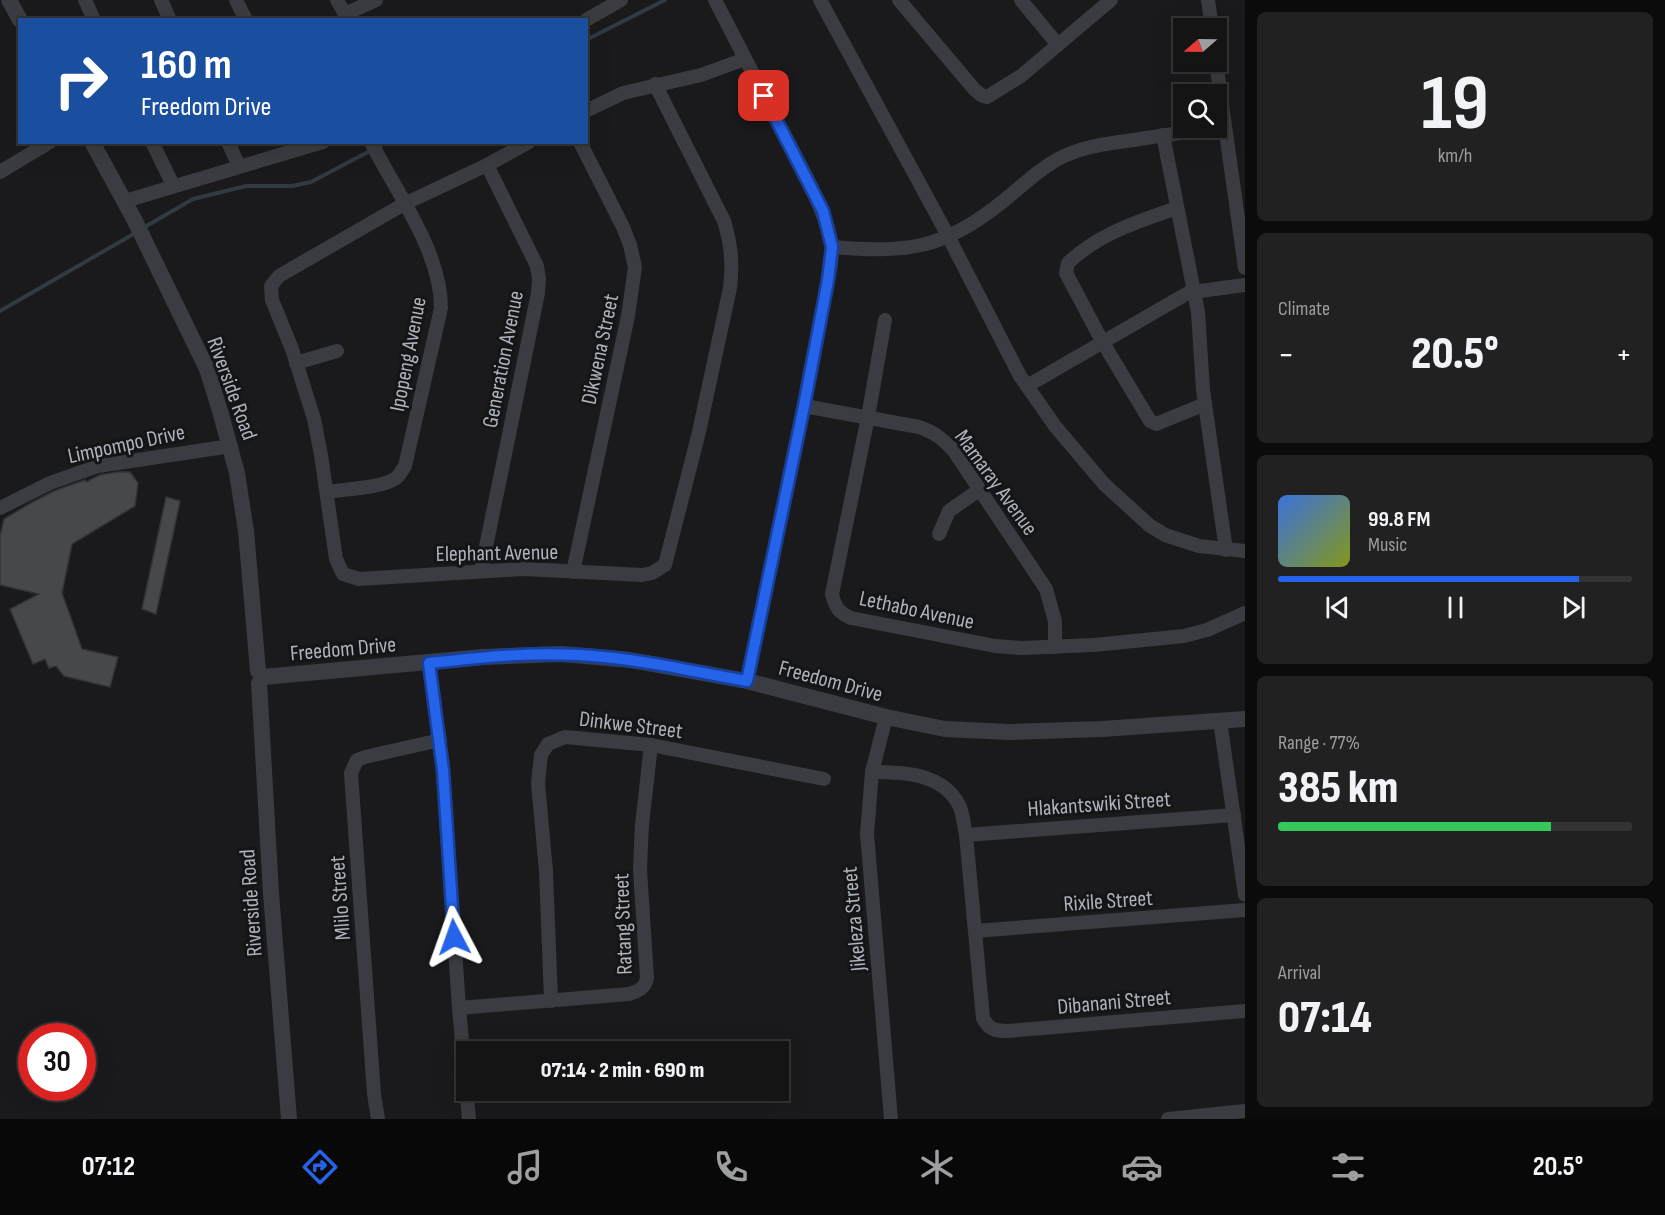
<!DOCTYPE html>
<html lang="en">
<head>
<meta charset="utf-8">
<style>
	:root { --surface:#141415; --page:#212122; --text:#f1f3f6; --muted:#9d9ea0; --line:#333334; --accent:#2563eb }
	body { margin:0; font-family:"Sofia Sans Condensed",sans-serif; background:var(--page); color:var(--text); height:100vh; display:flex; flex-direction:column; font-size:22px; white-space:nowrap }
	* { box-sizing:border-box; margin:0 }
	p { font-size:20px; color:var(--muted) }
	.icon { flex:none; width:33px; height:33px; fill:none; stroke:currentColor; stroke-width:2; stroke-linecap:round; stroke-linejoin:round }
	.map { position:relative; flex:1; overflow:hidden }
	.details { display:flex; flex-direction:column; gap:12px; padding:12px; background:#0b0b0c; width:420px }
	.details>* { flex:none }
	.guide { position:absolute; left:18px; top:18px; width:570px; height:126px; border-radius:0px; box-shadow:0 6px 24px #0002,0 0 0 2px var(--line); background:#1a4fa0; color:#fff; overflow:hidden }
	.needle { width:39px; rotate:250deg }
	.fabs { position:absolute; left:1173px; top:18px; display:grid; gap:12px }
	.fabs a { display:grid; place-items:center; width:54px; height:54px; border-radius:0px; background:var(--surface); box-shadow:0 6px 24px #0002,0 0 0 2px var(--line); font-size:30px }
	.speed { position:absolute; left:18px; top:1023px; display:flex; gap:12px; font-size:30px; font-weight:700; text-align:center }
	.speed>* { display:grid; place-content:center; width:78px; height:78px; border-radius:50%; background:var(--surface); box-shadow:0 6px 24px #0002,0 0 0 2px var(--line); line-height:1 }
	.speed .limit { border:9px solid #d22; background:#fff; color:#111 }
	.pin { position:absolute; display:grid; place-items:center; width:51px; height:51px; color:#fff; margin:-26px; border-radius:12px; box-shadow:0 3px 9px #0006 }
	.me { position:absolute; width:66px; margin:-33px; rotate:356deg; stroke-linejoin:round; filter:drop-shadow(0 0 4px #0008) }
	.turn { display:flex; align-items:center; gap:21px; height:126px; padding:0 24px; font-size:27px }
	.turn .icon { width:78px; height:78px; stroke-width:2.5 }
	.turn b { display:block; font-size:42px; line-height:51px }
	.big { font-size:45px; font-weight:800; line-height:1.1 }
	.details .tile { flex:1; display:flex; flex-direction:column; justify-content:center; gap:9px; min-width:0; padding:0 21px; border-radius:9px; background:var(--page) }
	.details .dial { align-items:center; gap:0 }
	.dial b { font-size:78px; line-height:1 }
	.song { display:flex; align-items:center; gap:18px }
	.cover { width:72px; height:72px; border-radius:9px; background:linear-gradient(135deg,hsl(220 70% 55%),hsl(70 70% 35%)) }
	.played { height:6px; border-radius:3px; background:linear-gradient(90deg,var(--accent) 85%,var(--line) 85%) }
	.keys { display:flex; justify-content:space-around; direction:ltr }
	.heat { display:flex; justify-content:space-between; align-items:center; font-size:33px; direction:ltr }
	.charge { height:9px; border-radius:4px; background:linear-gradient(90deg,#34c759 77%,var(--line) 0) }
	.trip { position:absolute; left:456px; top:1041px; width:333px; height:60px; border-radius:0px; background:var(--surface); box-shadow:0 6px 24px #0002,0 0 0 2px var(--line); font-weight:800; line-height:60px; text-align:center }
	.tabs { display:flex; height:96px; justify-content:space-around; align-items:center; background:#080808; color:var(--muted) }
	.tabs .icon { width:42px; height:42px }
	.tabs .selected { color:var(--accent) }
	.tabs b { font-size:27px; color:var(--text) }
	main { display:flex; flex:1; min-height:0 }
	.map>svg:first-child { display:block }
	.lines { fill:none; stroke-linecap:round; stroke-linejoin:round }
	.stream { stroke:#303a40; stroke-width:4 }
	.building { fill:#47484c; stroke:#343438; stroke-width:1.5 }
	.minor { stroke:#3b3c41; stroke-width:14 }
	.tertiary { stroke:#3b3c41; stroke-width:16 }
	.route-casing { stroke:#184099; stroke-width:15 }
	.route { stroke:#2563eb; stroke-width:10 }
	.labels { text-anchor:middle; stroke-width:6; stroke-linejoin:round; paint-order:stroke }
	.street-label { font-size:22px; fill:#adb2bb; stroke:#151517 }
</style>
</head>
<body>
<main>
<div class="map">
<svg width="1245" height="1119" viewBox="0 0 1245 1119">
	<rect width="100%" height="100%" fill="#1a1a1c"/>
	<g class="lines">
		<!-- stream -->
		<g class="stream">
			<path d="M586,40L665,0"/>
			<path d="M143,228L193,199L246,186H292L311,182L387,142"/>
			<path d="M0,311L137,232"/>
		</g>
	</g>
	<!-- building -->
	<g class="building">
		<path d="M118,472H130L138,483L135,506L72,544L62,593L82,649L118,657L110,687L64,676L56,666L49,668L45,659L33,664L10,609L39,594L0,585V536L4,519L31,503L54,491L85,480L86,482L100,475Z"/>
		<path d="M166,497L180,501L156,614L142,609Z"/>
	</g>
	<g class="lines">
		<!-- minor -->
		<g class="minor">
			<path d="M85,0L94,20"/>
			<path d="M161,0L170,20"/>
			<path d="M236,0L246,20"/>
			<path d="M337,0L348,20"/>
			<path d="M715,0L812,188L828,228L832,247L831,264L804,406L747,681"/>
			<path d="M820,0L946,232L1020,376L1055,426L1104,484L1149,525L1165,535L1199,546L1245,551"/>
			<path d="M899,0L974,89L981,95L987,97L1021,76L1111,0"/>
			<path d="M1021,0L1058,45"/>
			<path d="M1208,0L1212,28"/>
			<path d="M345,14L376,0"/>
			<path d="M586,20L621,0"/>
			<path d="M1216,62L1245,268"/>
			<path d="M586,111L623,93L701,75L745,59"/>
			<path d="M1163,135L1198,312L1203,390L1226,550"/>
			<path d="M152,142L173,185"/>
			<path d="M228,142L239,166"/>
			<path d="M529,142L487,165L404,204L279,276L271,286L272,300L292,349L314,419L321,455L336,559L343,574L359,579L524,569L642,575L652,573L665,565L698,436L730,288C733,263 731,244 724,221L655,84"/>
			<path d="M0,172L50,142"/>
			<path d="M125,201L323,142"/>
			<path d="M1177,208C1139,221 1098,234 1068,263L1066,273L1102,341L1150,421L1157,424L1161,422L1205,404"/>
			<path d="M832,247C906,253 943,250 1002,202C1021,187 1041,167 1064,156C1086,146 1110,143 1134,140C1164,135 1194,131 1225,127"/>
			<path d="M1193,292L1245,285"/>
			<path d="M885,320L868,417L832,594C835,607 839,613 851,618L995,646L1021,648L1094,645L1184,636L1207,630L1245,613"/>
			<path d="M296,363L337,351"/>
			<path d="M1027,386L1193,290"/>
			<path d="M804,406L919,427C934,432 943,439 954,451L1046,589L1055,621V647"/>
			<path d="M327,492C345,489 383,488 396,478C400,475 402,470 405,466L441,308C441,251 396,192 371,142"/>
			<path d="M0,508L50,483L98,466L231,446"/>
			<path d="M939,534L949,511L979,490"/>
			<path d="M481,571L538,293L539,279L537,266L487,165"/>
			<path d="M573,572L628,316L635,267L630,245L623,227L580,142"/>
			<path d="M429,663L443,770L459,1008L469,1119"/>
			<path d="M886,717L872,772L867,834L891,1119"/>
			<path d="M1220,721L1245,895"/>
			<path d="M872,772C904,772 944,773 960,807C963,815 964,826 966,835L983,1018C989,1030 996,1031 1008,1031L1245,1011"/>
			<path d="M966,835L1234,815"/>
			<path d="M975,931L1245,910"/>
			<path d="M551,1001L546,871L538,783L541,755L548,744L565,737L651,745L824,779"/>
			<path d="M459,1008L629,994C639,991 645,988 647,978L640,869L642,825L651,745"/>
			<path d="M378,1119L374,1094L351,773L357,760L365,757L440,740"/>
			<path d="M1168,1119L1245,1111"/>
		</g>
		<!-- tertiary -->
		<g class="tertiary">
			<path d="M9,0L20,20"/>
			<path d="M92,142L135,221L207,369L220,411L237,473L246,531L258,671"/>
			<path d="M263,677L483,657L562,654L630,660L747,681L886,717L945,729L1009,732L1102,729L1245,719"/>
			<path d="M259,683L271,893L289,1119"/>
		</g>
	</g>
	<g class="lines">
		<defs>
			<path id="route" d="M454,937L443,770L429,663C483,657 539,651 593,656C645,660 696,672 747,681L804,406L828,280L832,247L823,211L764,96"/>
		</defs>
		<!-- route casing -->
		<use href="#route" class="route-casing"/>
		<!-- route -->
		<use href="#route" class="route"/>
	</g>
	<g class="labels">
		<!-- street labels -->
		<g class="street-label">
			<text transform="translate(599 349) rotate(-78)" y="8">Dikwena Street</text>
			<text transform="translate(407 354) rotate(-79)" y="8">Ipopeng Avenue</text>
			<text transform="translate(502 359) rotate(-79)" y="8">Generation Avenue</text>
			<text transform="translate(233 388) rotate(70)" y="8">Riverside Road</text>
			<text transform="translate(126 443) rotate(-12)" y="8">Limpompo Drive</text>
			<text transform="translate(997 482) rotate(54)" y="8">Mamaray Avenue</text>
			<text transform="translate(497 552) rotate(-1)" y="8">Elephant Avenue</text>
			<text transform="translate(917 609) rotate(12)" y="8">Lethabo Avenue</text>
			<text transform="translate(343 648) rotate(-5)" y="8">Freedom Drive</text>
			<text transform="translate(831 680) rotate(15)" y="8">Freedom Drive</text>
			<text transform="translate(631 724) rotate(7)" y="8">Dinkwe Street</text>
			<text transform="translate(1099 803) rotate(-4)" y="8">Hlakantswiki Street</text>
			<text transform="translate(339 898) rotate(-94)" y="8">Mlilo Street</text>
			<text transform="translate(1108 900) rotate(-4)" y="8">Rixile Street</text>
			<text transform="translate(250 903) rotate(-94)" y="8">Riverside Road</text>
			<text transform="translate(853 919) rotate(-95)" y="8">Jikeleza Street</text>
			<text transform="translate(622 924) rotate(-92)" y="8">Ratang Street</text>
			<text transform="translate(1114 1001) rotate(-5)" y="8">Dibanani Street</text>
		</g>
	</g>
</svg>
<div class="fabs">
<a><svg class="needle" viewBox="-14 -14 28 28"><path d="M0-13l5 13h-10z" fill="#e53935"/><path d="M0 13l5-13h-10z" fill="#9d9ea0"/></svg></a>
<a><svg class="icon" aria-label="search" viewBox="0 0 24 24"><circle cx="10" cy="10" r="6"/><path d="M15 15l6 6"/></svg></a>
</div>
<div class="speed"><div class="limit">30</div></div>
<div class="pin" style="left:764px;top:96px;background:#d93025"><svg class="icon" aria-label="arrive" viewBox="0 0 24 24"><path d="M6 21V4h12l-3 4 3 4H6"/></svg></div>
<svg class="me" style="left:454px;top:937px" viewBox="-20 -20 40 40"><path d="M0-17L14 15 0 8-14 15z" fill="#2563eb" stroke="#fff" stroke-width="4"/></svg>
<div class="trip">07:14 · 2 min · 690 m</div>
<div class="guide">
<div class="turn"><svg class="icon" aria-label="right" viewBox="0 0 24 24"><path d="M7 20v-9h11M14 6l5 5-5 5"/></svg><div><b>160 m</b>Freedom Drive</div></div>
</div>
</div>
<section class="details">
<div class="tile dial"><b>19</b><p>km/h</p></div>
<div class="tile"><p>Climate</p>
<div class="heat"><a>−</a><b class="big">20.5°</b><a>+</a></div>
</div>
<div class="tile">
<div class="song"><i class="cover"></i><div><b>99.8 FM</b><p>Music</p></div></div>
<div class="played"></div>
<div class="keys"><svg class="icon" aria-label="previous" viewBox="0 0 24 24"><path d="M18 5L8 12l10 7zM5 5v14"/></svg><svg class="icon" aria-label="pause" viewBox="0 0 24 24"><path d="M8 5v14M16 5v14"/></svg><svg class="icon" aria-label="next" viewBox="0 0 24 24"><path d="M6 5l10 7-10 7zM19 5v14"/></svg></div>
</div>
<div class="tile"><p>Range · 77%</p><b class="big">385 km</b><div class="charge"></div></div>
<div class="tile"><p>Arrival</p><b class="big">07:14</b></div>
</section>
</main>
<nav class="tabs">
<b>07:12</b>
<svg class="icon selected" aria-label="directions" viewBox="0 0 24 24"><path d="M12 3l9 9-9 9-9-9zM9 14v-3h6M13 9l2 2-2 2"/></svg>
<svg class="icon" aria-label="music" viewBox="0 0 24 24"><path d="M9 18V5l10-2v13"/><circle cx="6" cy="18" r="3"/><circle cx="16" cy="16" r="3"/></svg>
<svg class="icon" aria-label="phone" viewBox="0 0 24 24"><path d="M5 4h4l2 5-3 2q2 4 5 5l2-3 5 2v4C11 20 4 13 5 4z"/></svg>
<svg class="icon" aria-label="climate" viewBox="0 0 24 24"><path d="M12 3v18M4 7l16 10M4 17L20 7"/></svg>
<svg class="icon" aria-label="car" viewBox="0 0 24 24"><path d="M5 17H2v-5l4-1 3-4h7l3 4 3 1v5h-3M9 17h6M6 11h13"/><circle cx="7" cy="17" r="2"/><circle cx="17" cy="17" r="2"/></svg>
<svg class="icon" aria-label="filters" viewBox="0 0 24 24"><path d="M4 7h16M4 17h16"/><circle cx="9" cy="7" r="2"/><circle cx="15" cy="17" r="2"/></svg>
<b>20.5°</b>
</nav>
</body>
</html>
